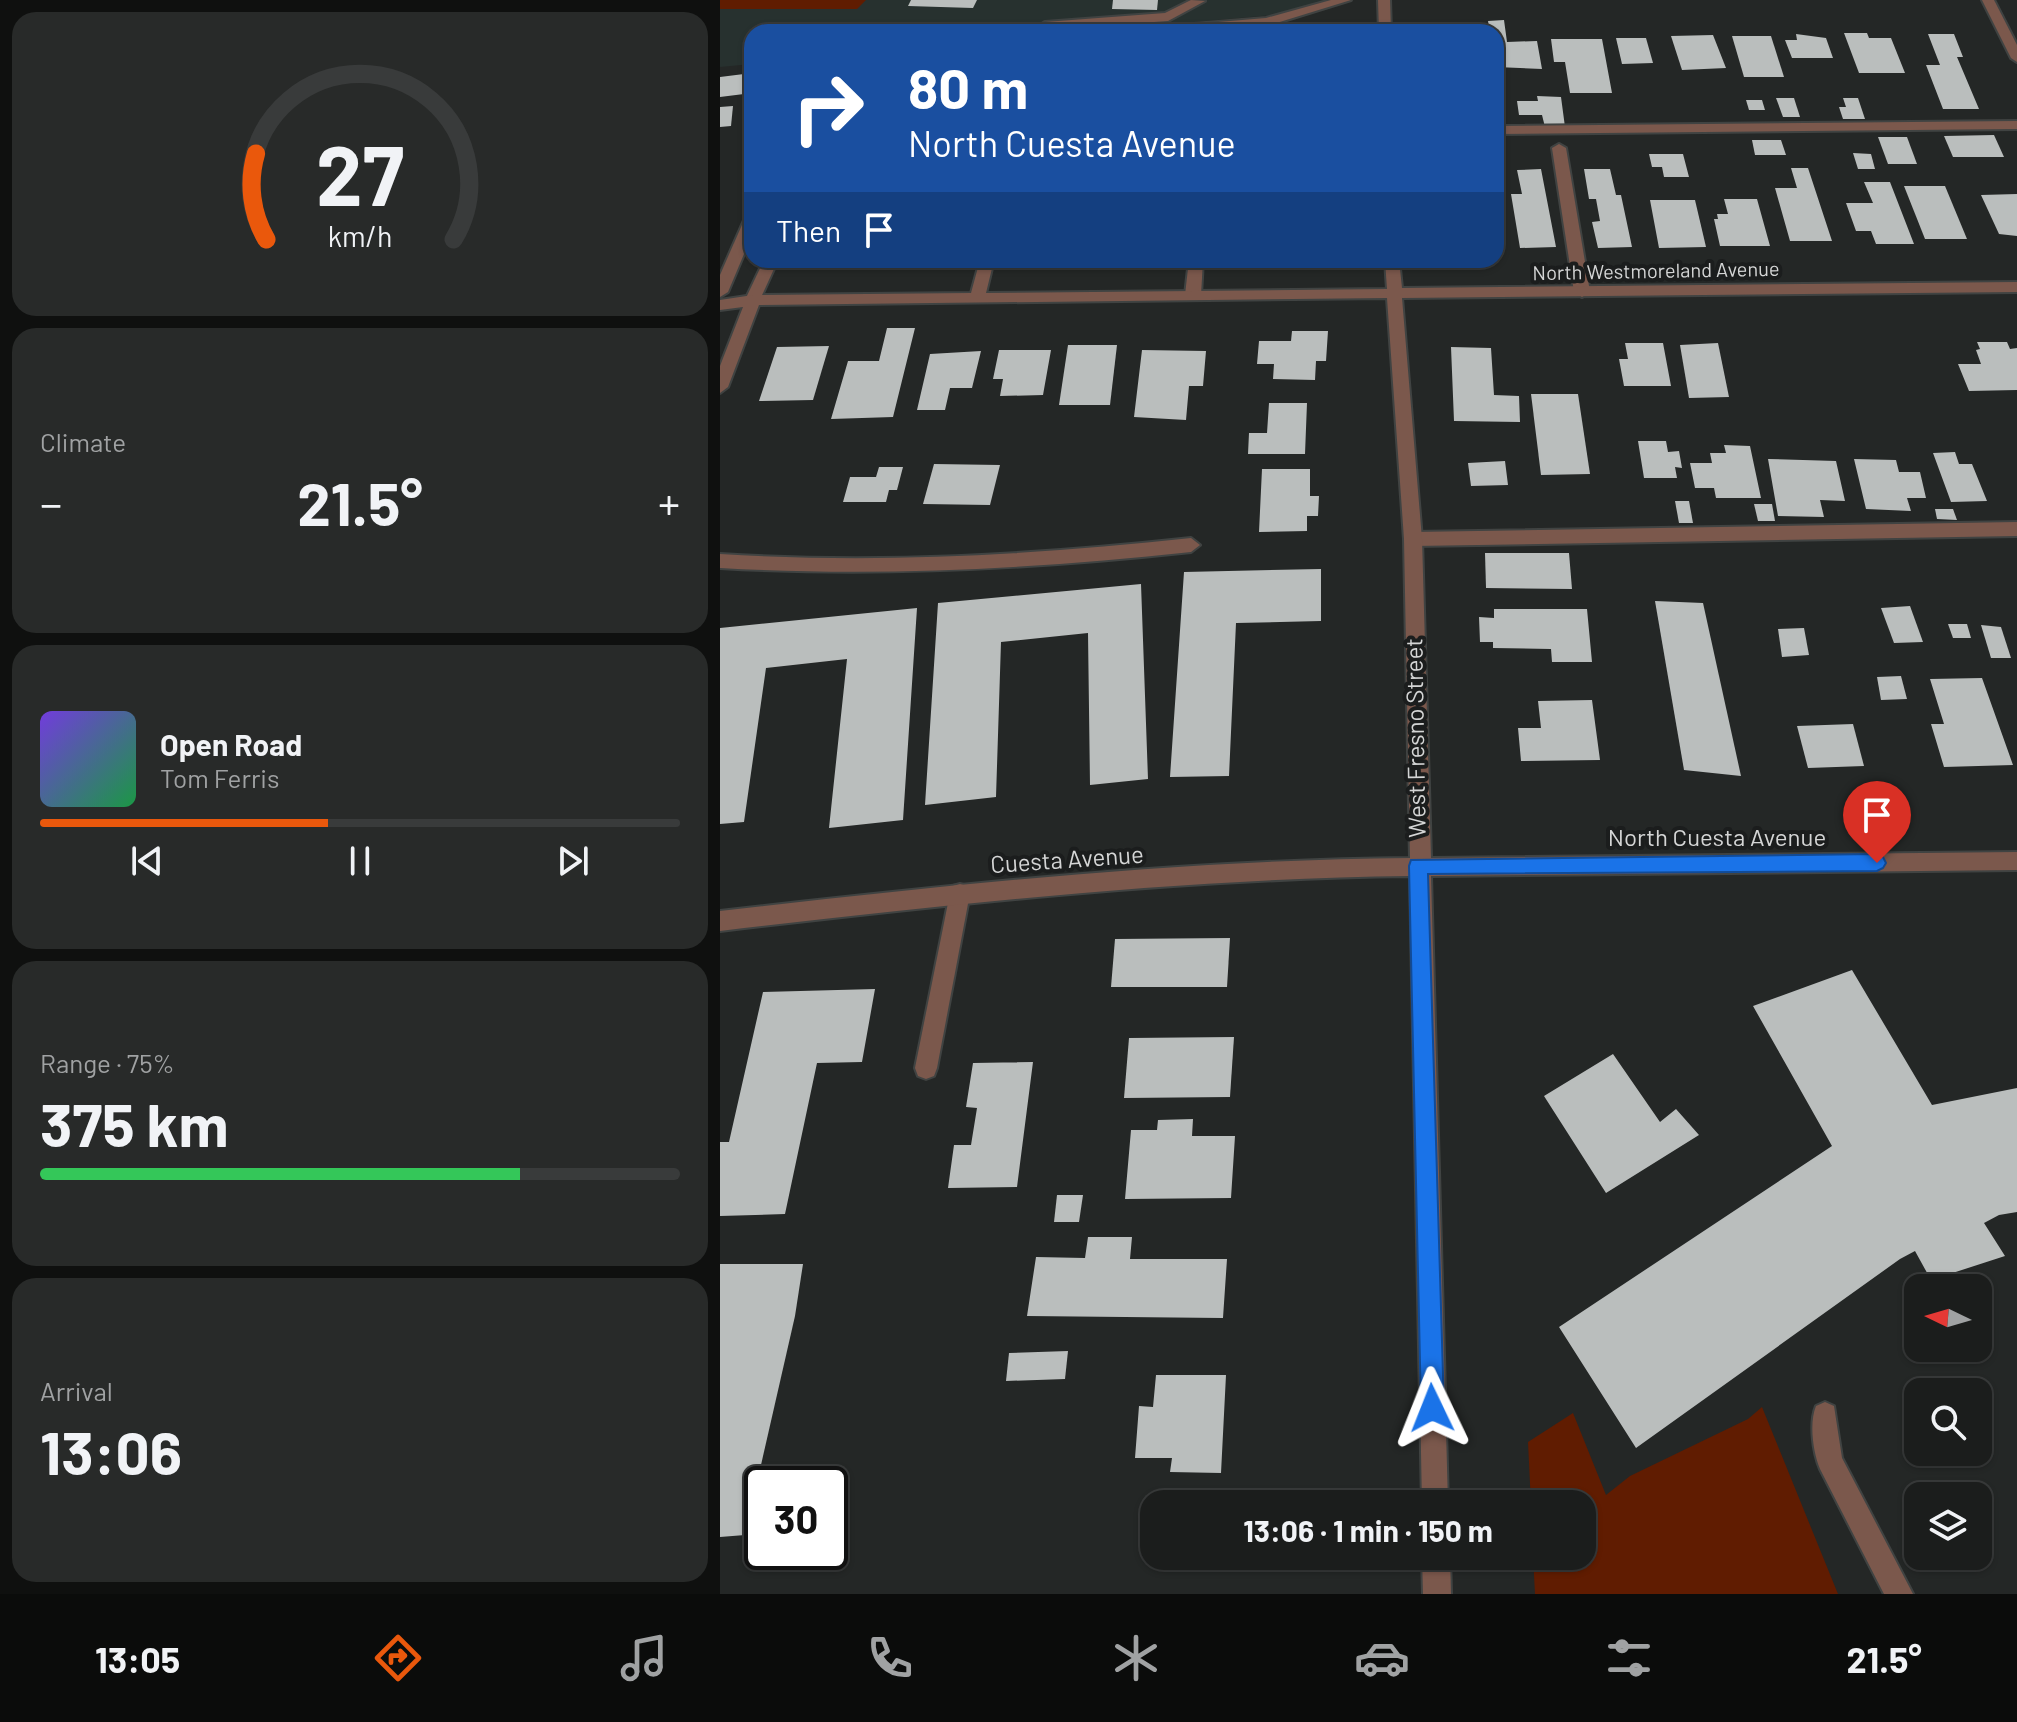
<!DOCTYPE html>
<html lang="en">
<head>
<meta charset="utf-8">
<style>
	:root { --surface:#1b1d1c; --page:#282a29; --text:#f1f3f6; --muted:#a0a2a3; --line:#393b3b; --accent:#ea580c }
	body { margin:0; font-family:Barlow,sans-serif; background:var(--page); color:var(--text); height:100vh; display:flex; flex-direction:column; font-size:30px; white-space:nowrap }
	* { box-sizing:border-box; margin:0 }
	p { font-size:26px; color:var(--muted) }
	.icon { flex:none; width:44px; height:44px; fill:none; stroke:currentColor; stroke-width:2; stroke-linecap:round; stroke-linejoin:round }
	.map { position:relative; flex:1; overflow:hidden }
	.details { display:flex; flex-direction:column; gap:12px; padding:12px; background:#0f100f; width:720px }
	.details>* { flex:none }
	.guide { position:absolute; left:24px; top:24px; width:760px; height:244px; border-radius:24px; box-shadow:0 2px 6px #0004,0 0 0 2px var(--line); background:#1a4fa0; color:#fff; overflow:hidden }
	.needle { width:52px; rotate:275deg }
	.fabs { position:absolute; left:1184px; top:1274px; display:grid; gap:16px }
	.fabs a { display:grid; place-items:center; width:88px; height:88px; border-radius:16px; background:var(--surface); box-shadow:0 2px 6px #0004,0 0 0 2px var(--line); font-size:40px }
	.speed { position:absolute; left:24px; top:1466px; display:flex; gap:16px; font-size:40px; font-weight:700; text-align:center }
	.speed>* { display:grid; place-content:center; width:104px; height:104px; border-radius:50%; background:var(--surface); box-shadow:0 2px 6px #0004,0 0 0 2px var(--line); line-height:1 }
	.speed .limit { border:4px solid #111; border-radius:12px; background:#fff; color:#111 }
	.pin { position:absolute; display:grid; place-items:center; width:68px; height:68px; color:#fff; margin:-82px -34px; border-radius:50% 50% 50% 0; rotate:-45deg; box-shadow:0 0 8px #0007 }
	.pin .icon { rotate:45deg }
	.me { position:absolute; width:88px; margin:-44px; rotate:358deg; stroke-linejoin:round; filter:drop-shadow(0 0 6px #0008) }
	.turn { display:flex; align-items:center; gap:28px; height:168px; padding:0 32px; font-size:36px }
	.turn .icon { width:104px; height:104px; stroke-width:2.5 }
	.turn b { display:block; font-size:56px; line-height:68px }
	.then { display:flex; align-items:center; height:76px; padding:0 32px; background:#0003; gap:16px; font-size:30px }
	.big { font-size:60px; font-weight:700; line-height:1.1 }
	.details .card { flex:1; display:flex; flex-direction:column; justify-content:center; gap:12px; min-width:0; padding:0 28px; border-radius:24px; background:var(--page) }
	.details .dial { align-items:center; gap:0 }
	.dial svg { height:208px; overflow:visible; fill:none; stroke:var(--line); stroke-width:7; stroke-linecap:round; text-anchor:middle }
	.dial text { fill:var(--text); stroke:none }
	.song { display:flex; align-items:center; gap:24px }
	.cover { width:96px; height:96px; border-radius:12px; background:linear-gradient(135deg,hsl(260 70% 55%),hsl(140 70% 35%)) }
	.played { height:8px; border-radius:4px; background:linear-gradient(90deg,var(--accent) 45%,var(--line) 45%) }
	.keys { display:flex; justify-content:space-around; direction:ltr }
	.heat { display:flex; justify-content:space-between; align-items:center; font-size:44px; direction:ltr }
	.charge { height:12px; border-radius:6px; background:linear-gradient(90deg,#34c759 75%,var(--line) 0) }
	.trip { position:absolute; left:420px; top:1490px; width:456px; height:80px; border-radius:24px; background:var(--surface); box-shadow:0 2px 6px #0004,0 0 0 2px var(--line); font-weight:700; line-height:80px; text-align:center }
	.tabs { display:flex; height:128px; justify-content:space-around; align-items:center; background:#0b0c0b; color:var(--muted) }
	.tabs .icon { width:56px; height:56px }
	.tabs .selected { color:var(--accent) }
	.tabs b { font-size:36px; color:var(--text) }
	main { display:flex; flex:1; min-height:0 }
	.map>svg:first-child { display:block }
	.built { fill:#27312f }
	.green { fill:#601c01 }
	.building { fill:#babebd }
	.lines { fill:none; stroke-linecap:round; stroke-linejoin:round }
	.service-casing { stroke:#404342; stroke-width:4 }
	.minor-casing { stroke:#404342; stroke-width:4 }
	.service { fill:#7b584c; fill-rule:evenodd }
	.minor { fill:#7b584c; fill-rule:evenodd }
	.route { fill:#1a73e8; stroke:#114b97; stroke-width:2 }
	.labels { text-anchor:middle; stroke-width:8; stroke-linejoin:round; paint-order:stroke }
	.far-street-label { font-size:20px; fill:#d4d5d5; stroke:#1b1d1d }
	.street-label { font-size:24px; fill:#d4d5d5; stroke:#1b1d1d }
</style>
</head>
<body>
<main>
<section class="details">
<div class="card dial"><svg viewBox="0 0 100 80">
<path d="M14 69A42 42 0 1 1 86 69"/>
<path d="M14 69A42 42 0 0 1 10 36" stroke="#ea580c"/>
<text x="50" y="56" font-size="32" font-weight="700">27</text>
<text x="50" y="72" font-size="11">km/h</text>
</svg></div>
<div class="card"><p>Climate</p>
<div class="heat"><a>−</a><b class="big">21.5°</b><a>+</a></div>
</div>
<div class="card">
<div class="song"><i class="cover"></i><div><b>Open Road</b><p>Tom Ferris</p></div></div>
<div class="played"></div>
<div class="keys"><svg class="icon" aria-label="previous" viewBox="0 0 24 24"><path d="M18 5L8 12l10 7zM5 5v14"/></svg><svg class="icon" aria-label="pause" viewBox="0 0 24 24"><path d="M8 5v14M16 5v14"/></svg><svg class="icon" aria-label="next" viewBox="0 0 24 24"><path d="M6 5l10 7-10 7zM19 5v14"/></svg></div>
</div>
<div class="card"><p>Range · 75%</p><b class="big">375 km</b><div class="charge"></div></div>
<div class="card"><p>Arrival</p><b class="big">13:06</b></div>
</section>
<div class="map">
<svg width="1297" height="1594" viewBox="0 0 1297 1594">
	<rect width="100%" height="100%" fill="#242726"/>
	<!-- built -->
	<path class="built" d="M0,0H615L552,15L368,32H32V64L0,67Z"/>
	<!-- green -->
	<g class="green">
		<path d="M0,0H146L137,9H0Z"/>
		<path d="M1042,1407L1118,1594H815L813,1556H862V1504H811L808,1442L853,1413L886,1495L910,1476L1028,1419Z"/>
	</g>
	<!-- building -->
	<g class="building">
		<path d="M191,0H257L253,8L188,6Z"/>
		<path d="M393,0H438L437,10L392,9Z"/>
		<path d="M784,20L787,42L817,41L822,69L776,67V32H770L768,21Z"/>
		<rect x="552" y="28" width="42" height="4"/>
		<path d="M1124,33H1147L1149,38H1171L1185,73H1139Z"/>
		<path d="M1076,34L1106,38L1113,58H1072L1065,40H1077Z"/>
		<path d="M1208,34H1234L1243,57H1237L1259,109H1223L1206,65H1220Z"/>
		<path d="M993,35L1006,68L962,70L951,36Z"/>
		<path d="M1012,36H1051L1064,77H1024Z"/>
		<path d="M896,38H926L933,63L902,64Z"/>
		<path d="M831,39H882L892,93H850L845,62H834Z"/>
		<path d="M32,73V93L0,97V77Z"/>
		<path d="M817,96L841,97L845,127H825L822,115H799L797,101H818Z"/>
		<path d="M1056,98H1074L1080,117H1063Z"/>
		<path d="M1123,98H1138L1145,119H1123L1119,107H1126Z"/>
		<path d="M1026,100H1042L1045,110H1029Z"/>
		<path d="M13,106L11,126L0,127V107Z"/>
		<path d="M1274,135L1284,157H1233L1224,136Z"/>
		<path d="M1158,137H1187L1197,164H1168Z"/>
		<path d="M1032,140H1061L1066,155H1035Z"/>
		<path d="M1133,153L1151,154L1155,169H1138Z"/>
		<path d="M929,154H963L969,177H944L942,167H932Z"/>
		<path d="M1071,168H1088L1112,241H1070L1055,188H1077Z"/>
		<path d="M821,169L836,247L800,248L791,194H802L797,170Z"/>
		<path d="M864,169H890L896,195H901L912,247L878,248L872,222L880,221L876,199H869Z"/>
		<path d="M1144,182H1170L1194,244H1156L1151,231H1136L1126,203H1153Z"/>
		<path d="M1184,186H1225L1247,239H1205Z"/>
		<path d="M1297,194V236L1279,234L1261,195Z"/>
		<path d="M1004,199H1037L1050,246H1000L994,219H998L997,214H1008Z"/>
		<path d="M930,200H975L986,247L939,248Z"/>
		<path d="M126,260H200L198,267H124Z"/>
		<path d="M548,260H602L601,263H547Z"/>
		<path d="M167,328H195L173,417L111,419L128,361H159Z"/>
		<path d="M572,331H608L606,361H596L595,380L553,379L554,364H537L539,341H571Z"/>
		<path d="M1257,342H1287L1290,349L1297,348V390L1249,391L1238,364H1261L1256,350L1260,349Z"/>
		<path d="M905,343H943L951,386H904L899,359H908Z"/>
		<path d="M998,343L1009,397L969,398L960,345Z"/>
		<path d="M348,345H397L390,405H339Z"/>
		<path d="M109,346L93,400L39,401L57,347Z"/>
		<path d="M731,347L771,348L774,395L799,396L800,422L734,421Z"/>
		<path d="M279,350H331L323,395L280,396L283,379H273Z"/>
		<path d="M422,350L486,351L483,386H469L466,420L414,417Z"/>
		<path d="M261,351L252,388H230L225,410H197L210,354Z"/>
		<path d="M811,394H858L870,474L821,475Z"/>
		<path d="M549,403H587L585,454H528L529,433H547Z"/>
		<path d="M918,441H946L948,452L959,451L962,468L955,467L957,478H924Z"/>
		<path d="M1004,445L1030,446L1041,498H996L994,488H975L970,463H992L990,453H1006Z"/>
		<path d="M1235,452L1239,464H1252L1267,501L1231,502L1213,453Z"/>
		<path d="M1048,459L1116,461L1125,501L1100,500L1104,517L1058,516Z"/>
		<path d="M1134,459L1176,460L1179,472H1200L1206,498H1187L1191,511L1146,509Z"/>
		<path d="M785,461L788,485L751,486L748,463Z"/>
		<path d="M214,464L280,465L270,505L203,504Z"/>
		<path d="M159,467H183L177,490H169L166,502H123L130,477H156Z"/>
		<path d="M542,469H590V496H599L598,516H587V531L539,532Z"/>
		<path d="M955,501H969L973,523H959Z"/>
		<path d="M1034,504H1052L1055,521H1038Z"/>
		<path d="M1215,509H1233L1237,520L1217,519Z"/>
		<path d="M765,553H849L852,589L766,588Z"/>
		<path d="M601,569V621L516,623L509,776L450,777L464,572Z"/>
		<path d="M421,584L428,779L370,785L368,633L281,642L276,797L205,805L218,603Z"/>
		<path d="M935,601L983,603L1021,776L964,770Z"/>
		<path d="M1190,606L1203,642L1174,643L1161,608Z"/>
		<path d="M197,608L183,820L109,828L127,659L46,668L24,822L0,824V628Z"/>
		<path d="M774,609H867L872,662H832L831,649L773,648V642H760L759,617L774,618Z"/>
		<path d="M1228,624H1247L1251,638H1233Z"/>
		<path d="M1261,625L1281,627L1291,658H1271Z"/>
		<path d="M1084,628L1089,655L1062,657L1058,629Z"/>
		<path d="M1181,676L1187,699L1161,700L1157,677Z"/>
		<path d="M1262,678L1293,765L1224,767L1211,724H1224L1210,679Z"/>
		<path d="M872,700L880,760L801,761L798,728H821L818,701Z"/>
		<path d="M1133,724L1144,766L1088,768L1077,726Z"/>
		<path d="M510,938L507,987H391L395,939Z"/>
		<path d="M1132,970L1212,1105L1297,1088V1212L1279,1215L1264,1223L1285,1256L1211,1280L1195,1251L1180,1259L916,1448L839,1327L1112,1146L1033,1006Z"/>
		<path d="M155,989L142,1062L97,1063L65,1214L0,1216V1142H9L43,992Z"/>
		<path d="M514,1037L510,1097L404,1098L409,1038Z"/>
		<path d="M893,1054L940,1122L956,1109L979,1135L886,1193L824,1096Z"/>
		<path d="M313,1062L297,1187L228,1188L234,1145H251L257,1108L246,1107L253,1063Z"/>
		<path d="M473,1119L472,1136H515L511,1198L405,1199L411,1130H437L438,1120Z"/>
		<path d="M337,1195H363L359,1222H334Z"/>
		<path d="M368,1237H412L410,1259H507L503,1318L307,1316L316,1257L365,1258Z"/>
		<path d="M0,1264H83L75,1316L25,1535L0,1537Z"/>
		<path d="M348,1351L345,1379L286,1381L289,1353Z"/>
		<path d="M436,1375H506L501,1473L450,1472L452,1458H415L419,1406L433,1407Z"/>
	</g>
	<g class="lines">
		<defs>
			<g id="service">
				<path d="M471,0L485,1L448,21L325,30L319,26L325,22L445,13Z"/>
				<path d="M611,0H631L547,26L472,32H420L426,28L546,18Z"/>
				<path d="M1297,121V129L776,134V126Z"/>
				<path d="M839,144L846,148L870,292L862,297L854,292L832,148Z"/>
				<path d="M32,214V235L8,292L0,297V275L25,218Z"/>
				<path d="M44,260H58L38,304H28L25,300Z"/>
				<path d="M469,260H483L481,295L473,300L465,295Z"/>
				<path d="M1297,522V536L693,546L684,539L693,532Z"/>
				<path d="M471,538L480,545L471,552C314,569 158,577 0,568V554C158,564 314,555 471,538Z"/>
				<path d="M240,884L247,886L250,893L217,1068L214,1076L206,1079L198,1076L195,1068L230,893L233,886Z"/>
				<path d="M1105,1402L1114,1406L1122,1458L1193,1594H1164L1100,1469C1093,1452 1089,1423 1096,1406Z"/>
			</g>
			<g id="minor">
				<path d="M658,0H670L671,32H659Z"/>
				<path d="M1262,0H1274L1297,45V62L1291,58Z"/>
				<path d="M260,260H274L266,293L667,289L665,260H679L682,288L1297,282V292L682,298L702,539L711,858L1297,852V870L711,876L728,1504H702L690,876C460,879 229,904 0,931V911C229,885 459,860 690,858L684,539L667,298L39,305L8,387L0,393V366L23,307L0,310V300L33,295L251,293Z"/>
				<path d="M702,1556H730L731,1594H703Z"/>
			</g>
		</defs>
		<!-- service casing -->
		<use href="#service" class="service-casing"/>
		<!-- minor casing -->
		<use href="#minor" class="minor-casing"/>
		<!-- service -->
		<use href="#service" class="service"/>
		<!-- minor -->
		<use href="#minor" class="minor"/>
	</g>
	<!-- route -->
	<path class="route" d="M1157,854L1163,857L1166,863L1163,868L1157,871L708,874L724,1408L721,1417L712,1420L704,1417L701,1408L689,866L691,860Z"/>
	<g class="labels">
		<!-- far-street labels -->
		<g class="far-street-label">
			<text transform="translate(936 271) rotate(-1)" y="7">North Westmoreland Avenue</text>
		</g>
		<!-- street labels -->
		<g class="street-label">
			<text transform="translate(696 738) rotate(-91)" y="8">West Fresno Street</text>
			<text x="997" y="846">North Cuesta Avenue</text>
			<text transform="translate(347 860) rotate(-4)" y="8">Cuesta Avenue</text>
		</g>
	</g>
</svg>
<div class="fabs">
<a><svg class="needle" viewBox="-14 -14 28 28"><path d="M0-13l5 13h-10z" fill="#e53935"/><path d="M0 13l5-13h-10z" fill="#a0a2a3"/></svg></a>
<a><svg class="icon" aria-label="search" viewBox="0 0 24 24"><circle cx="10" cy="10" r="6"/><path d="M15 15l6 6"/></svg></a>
<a><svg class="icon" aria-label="layers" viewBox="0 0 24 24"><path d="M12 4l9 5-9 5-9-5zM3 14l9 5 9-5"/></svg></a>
</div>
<div class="speed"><div class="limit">30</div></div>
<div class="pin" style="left:1157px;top:863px;background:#d93025"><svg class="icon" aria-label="arrive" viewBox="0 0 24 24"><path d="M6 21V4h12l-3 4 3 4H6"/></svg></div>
<svg class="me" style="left:712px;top:1408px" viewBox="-20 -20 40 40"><path d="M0-17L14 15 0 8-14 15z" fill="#1a73e8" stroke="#fff" stroke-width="4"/></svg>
<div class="trip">13:06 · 1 min · 150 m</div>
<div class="guide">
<div class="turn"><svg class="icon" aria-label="right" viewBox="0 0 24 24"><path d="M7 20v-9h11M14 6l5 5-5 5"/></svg><div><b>80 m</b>North Cuesta Avenue</div></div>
<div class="then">Then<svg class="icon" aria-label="arrive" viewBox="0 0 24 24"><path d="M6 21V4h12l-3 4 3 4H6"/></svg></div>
</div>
</div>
</main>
<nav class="tabs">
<b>13:05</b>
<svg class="icon selected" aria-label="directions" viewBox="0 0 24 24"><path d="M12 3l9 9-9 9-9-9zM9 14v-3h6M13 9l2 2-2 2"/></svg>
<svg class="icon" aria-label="music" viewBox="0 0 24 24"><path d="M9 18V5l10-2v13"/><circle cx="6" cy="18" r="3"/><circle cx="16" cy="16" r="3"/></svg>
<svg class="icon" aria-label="phone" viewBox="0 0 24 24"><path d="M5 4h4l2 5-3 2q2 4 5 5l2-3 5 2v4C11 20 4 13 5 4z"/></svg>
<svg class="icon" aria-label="climate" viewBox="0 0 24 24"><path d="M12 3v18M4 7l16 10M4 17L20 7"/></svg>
<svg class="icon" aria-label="car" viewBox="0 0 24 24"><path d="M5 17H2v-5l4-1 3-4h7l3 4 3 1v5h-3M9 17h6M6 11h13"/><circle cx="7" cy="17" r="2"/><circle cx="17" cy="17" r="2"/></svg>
<svg class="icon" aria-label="filters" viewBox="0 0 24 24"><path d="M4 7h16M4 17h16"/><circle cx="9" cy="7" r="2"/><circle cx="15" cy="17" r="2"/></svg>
<b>21.5°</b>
</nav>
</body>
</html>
